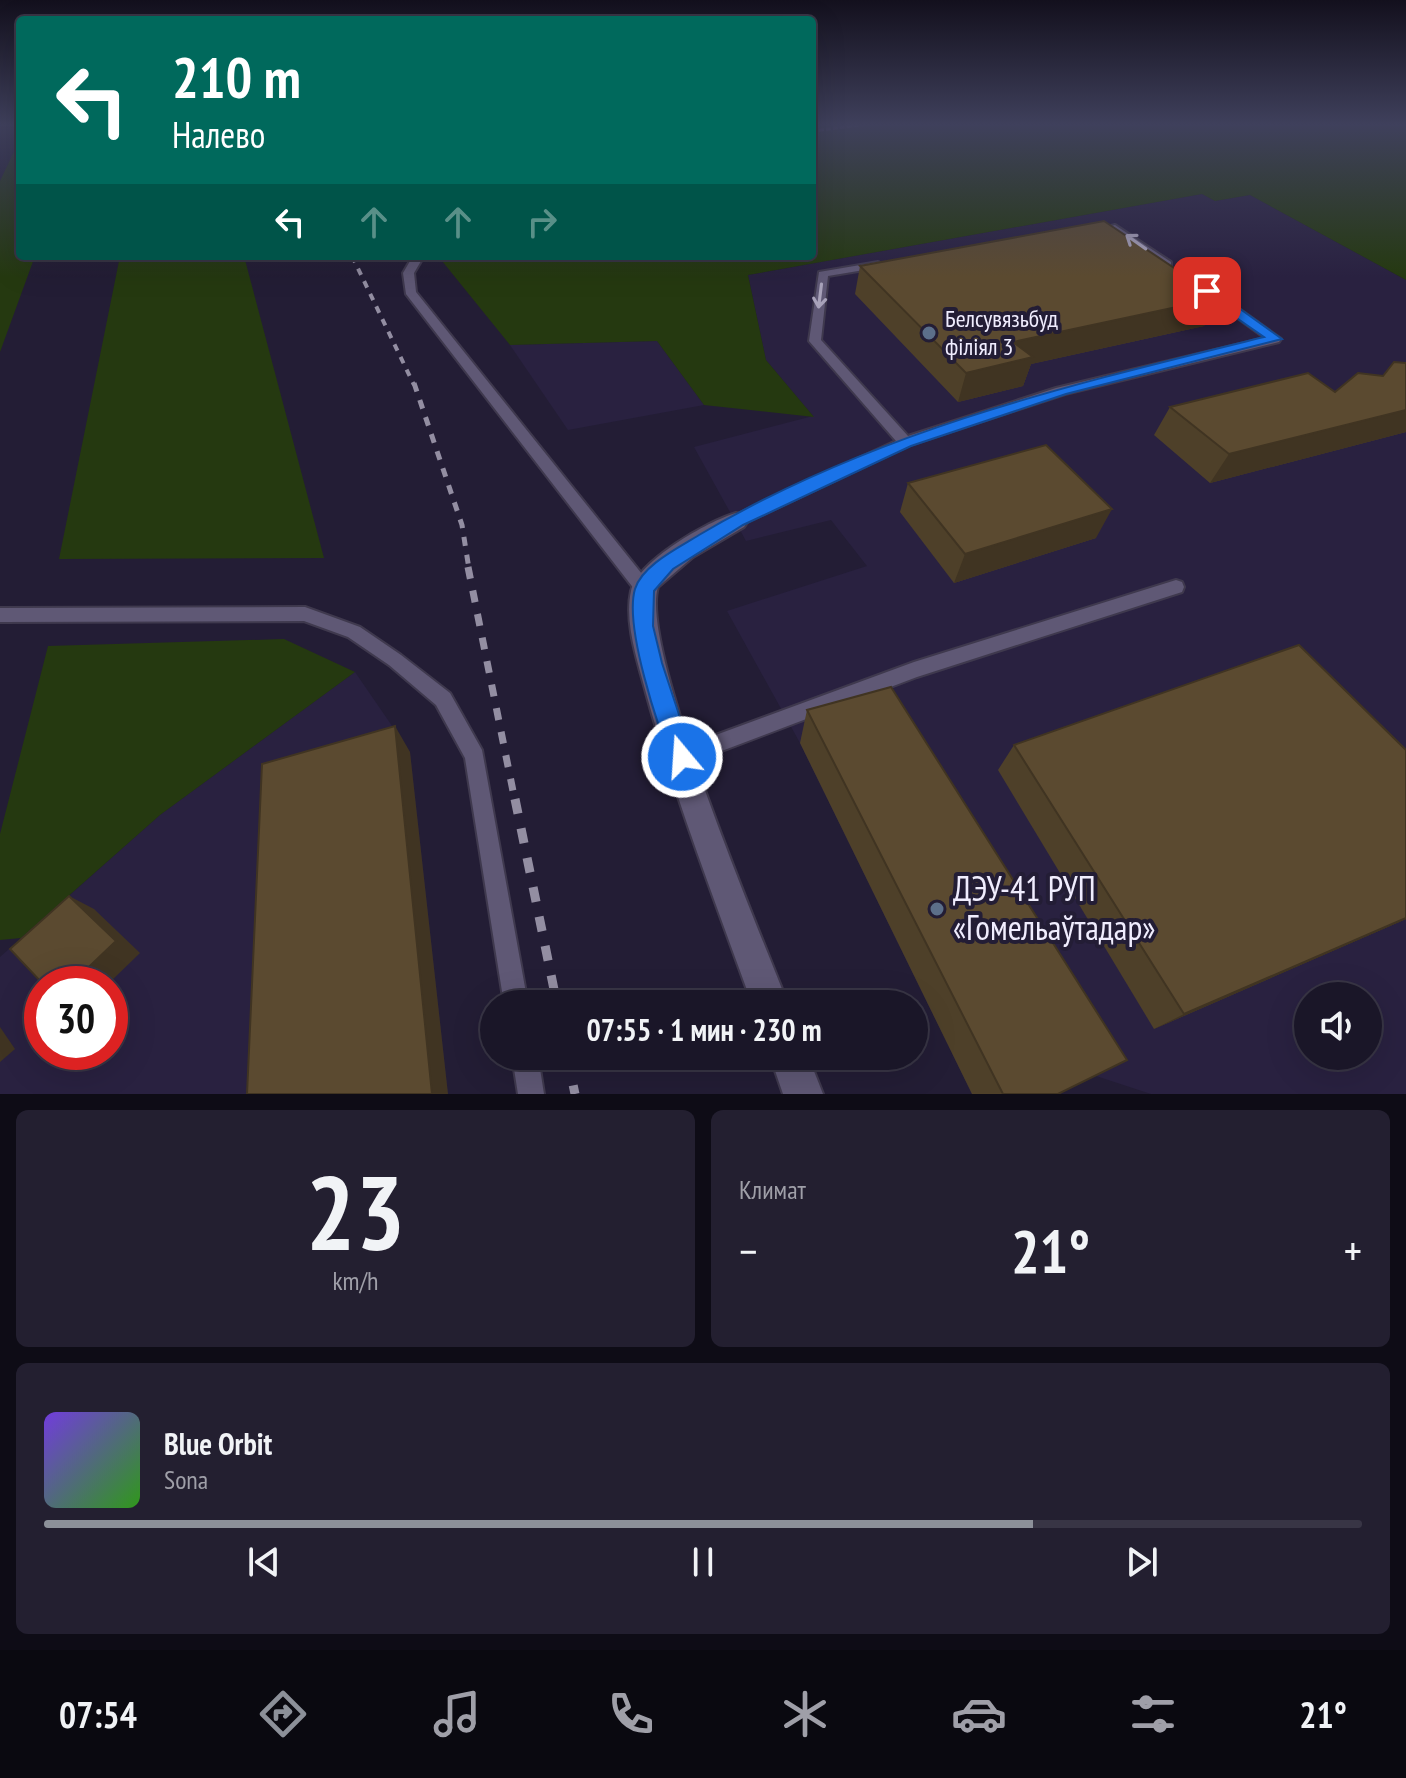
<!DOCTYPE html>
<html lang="ru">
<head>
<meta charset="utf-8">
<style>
	:root { --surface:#1a1628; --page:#231f30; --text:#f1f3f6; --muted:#9f9fa8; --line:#383545; --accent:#8c9099 }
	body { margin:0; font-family:"PT Sans Narrow",sans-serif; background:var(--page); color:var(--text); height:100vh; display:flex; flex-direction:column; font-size:30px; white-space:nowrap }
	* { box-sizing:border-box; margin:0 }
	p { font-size:26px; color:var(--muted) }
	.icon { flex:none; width:44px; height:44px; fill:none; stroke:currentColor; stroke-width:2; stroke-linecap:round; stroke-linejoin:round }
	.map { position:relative; height:1094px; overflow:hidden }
	.side { display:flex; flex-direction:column; gap:16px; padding:16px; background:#0e0c16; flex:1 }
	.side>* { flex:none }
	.banner { position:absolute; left:16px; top:16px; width:800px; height:244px; border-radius:8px; box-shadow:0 8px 32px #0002,0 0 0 2px var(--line); background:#00695c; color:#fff; overflow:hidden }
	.tools { position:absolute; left:1294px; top:982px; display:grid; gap:16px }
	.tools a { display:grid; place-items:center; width:88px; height:88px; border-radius:50%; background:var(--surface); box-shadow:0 8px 32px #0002,0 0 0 2px var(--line); font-size:40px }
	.speed { position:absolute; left:24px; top:966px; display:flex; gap:16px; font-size:40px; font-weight:700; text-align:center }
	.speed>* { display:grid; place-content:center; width:104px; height:104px; border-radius:50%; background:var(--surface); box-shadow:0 8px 32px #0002,0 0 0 2px var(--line); line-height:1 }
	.speed .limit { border:12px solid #d22; background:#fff; color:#111 }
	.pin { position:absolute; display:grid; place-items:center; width:68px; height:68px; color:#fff; margin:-34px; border-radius:16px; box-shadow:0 4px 12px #0006 }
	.me { position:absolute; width:88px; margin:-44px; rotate:342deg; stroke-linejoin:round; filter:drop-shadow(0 0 6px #0008) }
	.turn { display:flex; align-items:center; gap:28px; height:168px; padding:0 24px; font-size:36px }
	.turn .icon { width:104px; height:104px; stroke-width:2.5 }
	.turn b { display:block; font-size:56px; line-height:68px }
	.lanes { display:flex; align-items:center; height:76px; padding:0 24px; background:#0003; justify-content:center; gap:40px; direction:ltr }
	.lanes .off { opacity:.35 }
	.big { font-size:60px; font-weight:800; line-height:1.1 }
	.side .widget { flex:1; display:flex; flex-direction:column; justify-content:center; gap:12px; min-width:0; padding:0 28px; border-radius:12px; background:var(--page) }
	.side .dial { align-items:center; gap:0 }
	.dial b { font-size:104px; line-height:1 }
	.song { display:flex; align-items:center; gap:24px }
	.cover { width:96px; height:96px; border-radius:12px; background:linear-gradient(135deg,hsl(260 70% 55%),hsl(110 70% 35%)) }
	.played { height:8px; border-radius:4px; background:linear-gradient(90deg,var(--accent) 75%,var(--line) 75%) }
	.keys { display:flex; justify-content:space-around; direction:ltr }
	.heat { display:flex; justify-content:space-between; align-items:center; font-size:44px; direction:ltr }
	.side .tiles { flex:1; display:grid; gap:16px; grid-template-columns:1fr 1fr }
	.widget:last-child { grid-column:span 2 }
	.trip { position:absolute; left:480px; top:990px; width:448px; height:80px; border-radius:40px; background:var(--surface); box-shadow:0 8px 32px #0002,0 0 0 2px var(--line); font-weight:800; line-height:80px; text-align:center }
	.tab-bar { display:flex; height:128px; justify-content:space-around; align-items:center; background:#0a0910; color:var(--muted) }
	.tab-bar .icon { width:56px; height:56px }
	.tab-bar .selected { color:var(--accent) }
	.tab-bar b { font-size:36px; color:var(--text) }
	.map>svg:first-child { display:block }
	.built { fill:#292140; fill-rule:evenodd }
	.green { fill:#253910 }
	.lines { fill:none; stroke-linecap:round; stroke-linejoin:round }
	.lane-casing { stroke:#3f394e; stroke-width:4 }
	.street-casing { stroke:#3f394e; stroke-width:4 }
	.path { stroke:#625d73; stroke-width:3; stroke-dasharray:5 2; stroke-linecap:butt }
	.lane { fill:#5f5875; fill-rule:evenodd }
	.street { fill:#5f5875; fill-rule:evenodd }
	.rail-far3 { stroke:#938ea2; stroke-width:4; stroke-dasharray:7 7; stroke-linecap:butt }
	.rail-far2 { stroke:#938ea2; stroke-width:5; stroke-dasharray:9 9; stroke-linecap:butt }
	.rail-far1 { stroke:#938ea2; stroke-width:7; stroke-dasharray:12 12; stroke-linecap:butt }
	.rail { stroke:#938ea2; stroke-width:9; stroke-dasharray:15 15; stroke-linecap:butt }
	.wall { fill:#4e4029 }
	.shaded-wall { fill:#403422 }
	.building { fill:#5b4a30; stroke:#403422; stroke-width:2 }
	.oneway { stroke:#a8a2ba }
	.route { fill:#1a73e8; stroke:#114b97; stroke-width:2 }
	.service-dot { fill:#5c6f8a; stroke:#231d35; stroke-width:3 }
	.labels { text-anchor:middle; stroke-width:8; stroke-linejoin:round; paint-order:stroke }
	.far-poi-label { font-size:24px; fill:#f0edfe; stroke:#231d35; text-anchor:start }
	.near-poi-label { font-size:34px; fill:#f0edfe; stroke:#231d35; text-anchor:start }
</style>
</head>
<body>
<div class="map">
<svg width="1406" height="1094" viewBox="0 0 1406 1094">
	<rect width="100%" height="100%" fill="#231d35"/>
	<!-- built -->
	<g class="built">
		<path d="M1202,194L1215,201L1250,195L1406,280V1094H1151L1093,1075L1054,1094H972L800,743L727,611L867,566L831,520L746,541L694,447L813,416L766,360L748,275ZM1308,996H1368V1056H1308Z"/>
		<path d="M657,341L704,405L568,430L510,345Z"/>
		<path d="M355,672L410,752L448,1094H0V957L160,815ZM42,984H110V1052H42Z"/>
	</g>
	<!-- green -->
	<g class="green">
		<path d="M812,124H1406V280L1250,195L1215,201L1202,194L748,275L766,360L814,417L704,405L657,341L510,345L438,256H812Z"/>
		<path d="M20,139V256H35L0,352V181Z"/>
		<path d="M120,256H244L324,558L59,559Z"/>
		<path d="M284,639L355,672L160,815L21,938L0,940V834L48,646Z"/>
	</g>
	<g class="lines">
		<defs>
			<g id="lane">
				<path d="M1115,225L1171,262V266H1163L1113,231L1094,234L1089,231Z"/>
				<path d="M413,256H424L414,273L416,292L650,584L652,589L650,594H638L406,294L403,273Z"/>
				<path d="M878,262L883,265L882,267L828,276L821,340L908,436L1056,388L1265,338L1199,290V286H1207L1281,339L1279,342L1065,394L910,445L741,525H731L728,521L731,517L896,441L809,341L819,272Z"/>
				<path d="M1176,580L1182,582L1184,587L1182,592L917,677L682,766L675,764L672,757L675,750L914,662Z"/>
				<path d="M305,607L360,627L401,655L450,693L482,750L528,1004H504L465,758L436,705L389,665L348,637L304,621L0,622V608Z"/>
				<path d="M512,1056H538L544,1094H518Z"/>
			</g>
			<g id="street">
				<path d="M736,513L744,515L748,521L744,527L693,557L658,587C639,648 760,932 788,1004H752C715,901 675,798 646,693C638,662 624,623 631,591C638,561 708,521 736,513Z"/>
				<path d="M770,1056H808L823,1094H783Z"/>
			</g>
		</defs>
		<!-- lane casing -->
		<use href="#lane" class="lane-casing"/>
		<!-- street casing -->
		<use href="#street" class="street-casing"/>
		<!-- path -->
		<path class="path" d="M812,131L869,124"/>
		<!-- lane -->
		<use href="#lane" class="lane"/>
		<!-- street -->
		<use href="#street" class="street"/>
		<!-- rail-far3 -->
		<path class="rail-far3" d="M352,256L414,385"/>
		<!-- rail-far2 -->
		<path class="rail-far2" d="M414,383L462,525L469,569"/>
		<!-- rail-far1 -->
		<path class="rail-far1" d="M468,567L515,801"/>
		<!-- rail -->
		<g class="rail">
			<path d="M515,799L557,1004"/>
			<path d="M567,1056L575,1094"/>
		</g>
	</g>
	<!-- wall -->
	<g class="wall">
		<path d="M860,266L1219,298L1204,326L1031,364L1023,386L958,402L855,294Z"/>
		<path d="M1406,363V432L1210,483L1154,435L1170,407L1335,392L1383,376Z"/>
		<path d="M908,483L1096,538L954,583L900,512Z"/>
		<path d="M807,710L1058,1094H972L800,743Z"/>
		<path d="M1014,745L1406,750V919L1154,1029L998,770Z"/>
	</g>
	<!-- shaded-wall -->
	<g class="shaded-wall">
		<path d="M1219,298L1204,326L1031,364L1023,386L958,402L966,373L1013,342Z"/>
		<path d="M1406,410V432L1210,483L1229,454Z"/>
		<path d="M1112,509L1096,538L954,583L965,554Z"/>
		<path d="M395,726L410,752L448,1094H432Z"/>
		<path d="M69,896L94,909L140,953L108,984H71Z"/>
		<path d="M1406,918V919L1154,1029L1184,1014Z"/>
		<path d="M0,1027L15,1049L0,1062Z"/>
	</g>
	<!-- building -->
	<g class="building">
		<path d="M1104,221L1219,298L1013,342L1033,357L966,373L860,266Z"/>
		<path d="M1394,362L1406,363V410L1229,454L1170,407L1308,373L1335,392L1358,373L1383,376Z"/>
		<path d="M1046,445L1112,509L965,554L908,483Z"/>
		<path d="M1299,645L1406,750V918L1184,1014L1014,745Z"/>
		<path d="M891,687L1127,1060L1058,1094H1003L807,710Z"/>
		<path d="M395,726L432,1094H247L262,764Z"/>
		<path d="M69,896L116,941L71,984H43L10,949Z"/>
	</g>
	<!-- one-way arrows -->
	<defs><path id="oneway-shaft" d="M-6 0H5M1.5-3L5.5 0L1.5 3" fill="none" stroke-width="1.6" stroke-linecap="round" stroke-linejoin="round" transform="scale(2)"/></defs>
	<g class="oneway">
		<use href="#oneway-shaft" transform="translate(1136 242) rotate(-145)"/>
		<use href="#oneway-shaft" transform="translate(820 296) rotate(97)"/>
	</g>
	<!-- sky -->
	<linearGradient id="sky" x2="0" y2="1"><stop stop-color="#13101d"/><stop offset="0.45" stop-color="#3f405c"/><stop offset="1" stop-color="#3f405c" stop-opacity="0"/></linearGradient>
	<rect width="1406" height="277" fill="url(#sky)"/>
	<!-- route -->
	<path class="route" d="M1202,288H1211L1282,339L1066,394L911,446L743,525L673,569L654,591L653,626L662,663L693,757L690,765L682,768L674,765C658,729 624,626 635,589C642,565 680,547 699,535C874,431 1069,385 1264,337L1202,294Z"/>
	<!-- markers -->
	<g class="service-dot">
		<circle cx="929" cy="333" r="8"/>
		<circle cx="937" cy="909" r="8"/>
	</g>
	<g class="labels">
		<!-- far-poi labels -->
		<g class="far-poi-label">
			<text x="945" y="327">Белсувязьбуд<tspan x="945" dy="28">філіял 3</tspan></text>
		</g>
		<!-- near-poi labels -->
		<g class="near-poi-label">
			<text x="953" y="901">ДЭУ-41 РУП<tspan x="953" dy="39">«Гомельаўтадар»</tspan></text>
		</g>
	</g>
</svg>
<div class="tools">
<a><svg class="icon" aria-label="sound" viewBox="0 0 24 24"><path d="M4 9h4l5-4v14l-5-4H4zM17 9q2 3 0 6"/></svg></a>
</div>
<div class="speed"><div class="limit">30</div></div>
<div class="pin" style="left:1207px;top:291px;background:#d93025"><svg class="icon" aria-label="arrive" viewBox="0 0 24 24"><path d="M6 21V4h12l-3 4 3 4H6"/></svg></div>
<svg class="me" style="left:682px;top:757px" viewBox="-20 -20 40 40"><circle r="17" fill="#1a73e8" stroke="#fff" stroke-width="3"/><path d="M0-11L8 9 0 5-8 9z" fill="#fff"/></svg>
<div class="trip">07:55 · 1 мин · 230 m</div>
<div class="banner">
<div class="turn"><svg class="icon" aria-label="left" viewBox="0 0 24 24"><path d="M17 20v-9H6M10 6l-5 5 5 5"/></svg><div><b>210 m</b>Налево</div></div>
<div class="lanes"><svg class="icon" aria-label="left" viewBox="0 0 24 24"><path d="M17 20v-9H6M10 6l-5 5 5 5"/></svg><svg class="icon off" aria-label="ahead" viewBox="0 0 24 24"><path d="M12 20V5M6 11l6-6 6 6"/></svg><svg class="icon off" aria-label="ahead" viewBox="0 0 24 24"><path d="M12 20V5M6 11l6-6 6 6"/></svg><svg class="icon off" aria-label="right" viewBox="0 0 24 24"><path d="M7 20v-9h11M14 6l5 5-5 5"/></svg></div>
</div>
</div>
<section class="side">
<div class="tiles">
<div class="widget dial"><b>23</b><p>km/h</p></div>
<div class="widget"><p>Климат</p>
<div class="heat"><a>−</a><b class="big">21°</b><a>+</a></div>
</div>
<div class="widget">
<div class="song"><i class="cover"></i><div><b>Blue Orbit</b><p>Sona</p></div></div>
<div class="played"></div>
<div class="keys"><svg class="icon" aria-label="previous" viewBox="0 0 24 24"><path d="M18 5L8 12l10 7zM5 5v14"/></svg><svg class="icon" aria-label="pause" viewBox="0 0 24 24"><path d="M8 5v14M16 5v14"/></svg><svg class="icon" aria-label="next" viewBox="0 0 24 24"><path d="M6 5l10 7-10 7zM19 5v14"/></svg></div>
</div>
</div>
</section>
<nav class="tab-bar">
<b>07:54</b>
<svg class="icon selected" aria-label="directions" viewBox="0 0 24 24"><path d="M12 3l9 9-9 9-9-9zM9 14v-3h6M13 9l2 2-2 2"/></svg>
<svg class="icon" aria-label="music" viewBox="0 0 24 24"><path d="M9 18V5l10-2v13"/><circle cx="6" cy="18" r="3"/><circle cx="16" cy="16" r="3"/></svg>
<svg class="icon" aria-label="phone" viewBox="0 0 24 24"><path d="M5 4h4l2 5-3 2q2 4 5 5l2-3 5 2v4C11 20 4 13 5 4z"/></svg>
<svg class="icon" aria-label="climate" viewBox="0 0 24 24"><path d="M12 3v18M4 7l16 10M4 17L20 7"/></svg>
<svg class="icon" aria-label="car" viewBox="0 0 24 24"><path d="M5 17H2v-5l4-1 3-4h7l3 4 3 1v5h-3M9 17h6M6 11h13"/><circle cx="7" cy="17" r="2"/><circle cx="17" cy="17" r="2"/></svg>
<svg class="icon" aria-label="filters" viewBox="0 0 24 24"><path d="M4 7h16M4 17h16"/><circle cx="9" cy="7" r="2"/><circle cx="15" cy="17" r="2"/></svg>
<b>21°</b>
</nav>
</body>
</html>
